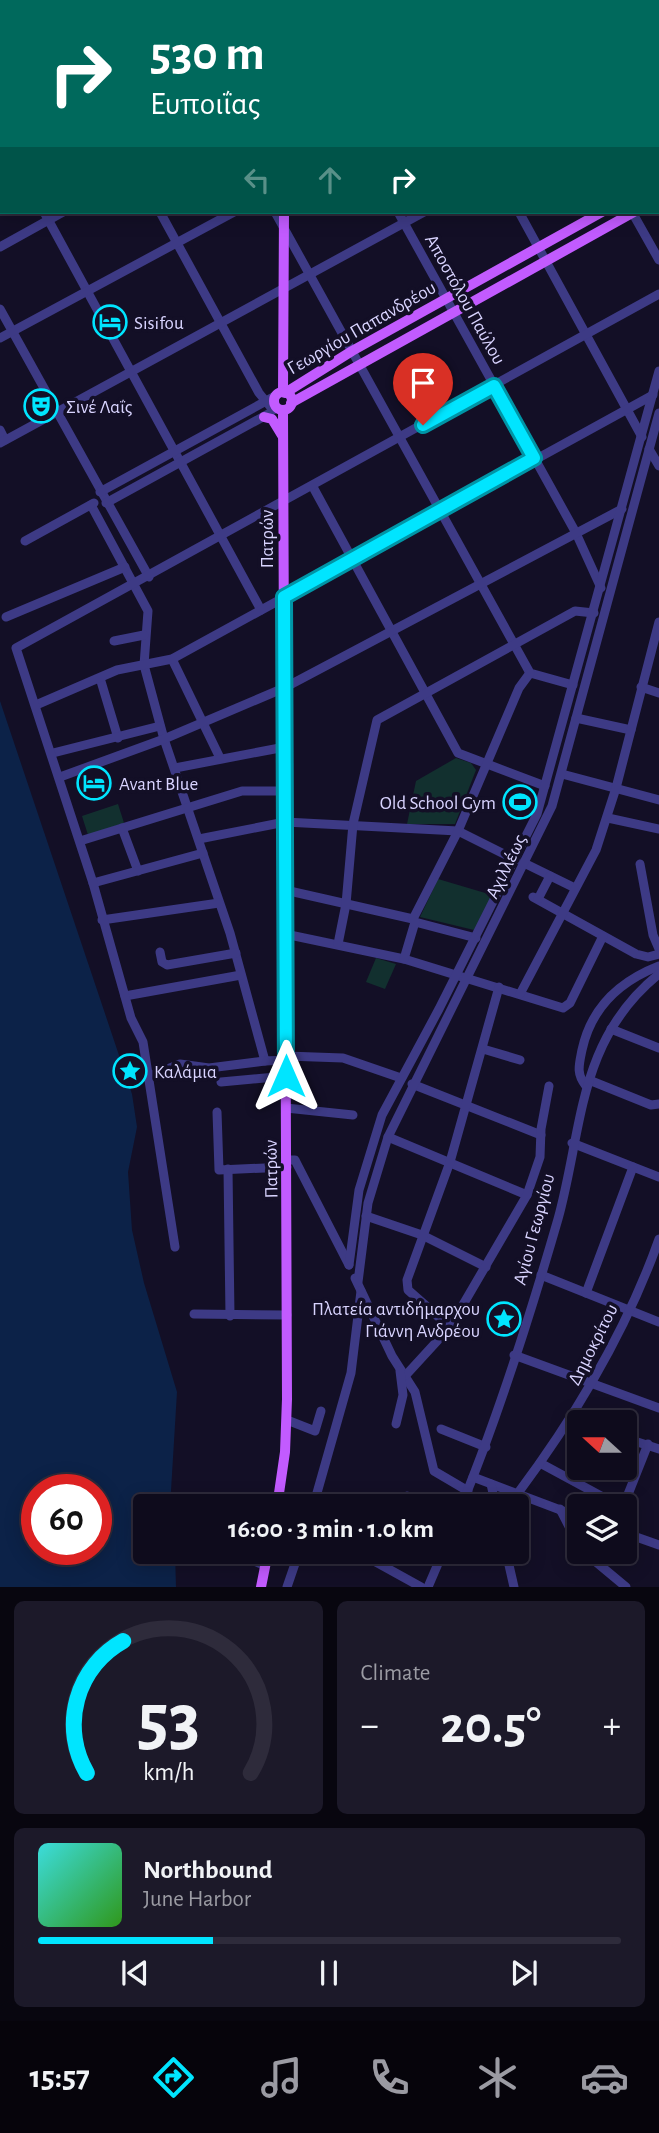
<!DOCTYPE html>
<html lang="en">
<head>
<meta charset="utf-8">
<style>
	:root { --surface:#0e0b1c; --page:#1c1929; --text:#f1f3f6; --muted:#9b9ba3; --line:#2e2b3b; --accent:#00e5ff }
	body { margin:0; font-family:"Alegreya Sans",sans-serif; background:var(--page); color:var(--text); height:100vh; display:flex; flex-direction:column; font-size:26px; white-space:nowrap }
	* { box-sizing:border-box; margin:0 }
	p { font-size:23px; color:var(--muted) }
	.icon { flex:none; width:38px; height:38px; fill:none; stroke:currentColor; stroke-width:2; stroke-linecap:round; stroke-linejoin:round }
	.map { position:relative; height:1587px; overflow:hidden }
	.drawer { display:flex; flex-direction:column; gap:14px; padding:14px; background:#08060f; flex:1 }
	.drawer>* { flex:none }
	.banner { position:absolute; left:0px; top:0px; width:660px; height:214px; box-shadow:0 4px 18px #0003,0 0 0 2px var(--line); background:#00695c; color:#fff; overflow:hidden }
	.needle { width:46px; rotate:291deg }
	.fabs { position:absolute; left:567px; top:1410px; display:grid; gap:14px }
	.fabs a { display:grid; place-items:center; width:70px; height:70px; border-radius:7px; background:var(--surface); box-shadow:0 4px 18px #0003,0 0 0 2px var(--line); font-size:35px }
	.speed { position:absolute; left:21px; top:1474px; display:flex; gap:14px; font-size:35px; font-weight:700; text-align:center }
	.speed>* { display:grid; place-content:center; width:91px; height:91px; border-radius:50%; background:var(--surface); box-shadow:0 4px 18px #0003,0 0 0 2px var(--line); line-height:1 }
	.speed .limit { border:10px solid #d22; background:#fff; color:#111 }
	.pin { position:absolute; display:grid; place-items:center; width:60px; height:60px; color:#fff; margin:-72px -30px; border-radius:50% 50% 50% 0; rotate:-45deg; box-shadow:0 0 7px #0007 }
	.pin .icon { rotate:45deg }
	.me { position:absolute; width:77px; margin:-38px; rotate:0deg; stroke-linejoin:round; filter:drop-shadow(0 0 5px #0008) }
	.turn { display:flex; align-items:center; gap:24px; height:147px; padding:0 35px; font-size:32px }
	.turn .icon { width:91px; height:91px; stroke-width:2.5 }
	.turn b { display:block; font-size:49px; line-height:60px }
	.lanes { display:flex; align-items:center; height:66px; padding:0 35px; background:#0003; justify-content:center; gap:35px; direction:ltr }
	.lanes .off { opacity:.35 }
	.big { font-size:52px; font-weight:700; line-height:1.1 }
	.drawer .widget { flex:1; display:flex; flex-direction:column; justify-content:center; gap:10px; min-width:0; padding:0 24px; border-radius:10px; background:var(--page) }
	.drawer .dial { align-items:center; gap:0 }
	.dial svg { height:182px; overflow:visible; fill:none; stroke:var(--line); stroke-width:7; stroke-linecap:round; text-anchor:middle }
	.dial text { fill:var(--text); stroke:none }
	.song { display:flex; align-items:center; gap:21px }
	.cover { width:84px; height:84px; border-radius:10px; background:linear-gradient(135deg,hsl(180 70% 55%),hsl(110 70% 35%)) }
	.played { height:7px; border-radius:4px; background:linear-gradient(90deg,var(--accent) 30%,var(--line) 30%) }
	.keys { display:flex; justify-content:space-around; direction:ltr }
	.heat { display:flex; justify-content:space-between; align-items:center; font-size:38px; direction:ltr }
	.drawer .tiles { flex:1; display:grid; gap:14px; grid-template-columns:1fr 1fr }
	.widget:last-child { grid-column:span 2 }
	.trip { position:absolute; left:133px; top:1494px; width:396px; height:70px; border-radius:7px; background:var(--surface); box-shadow:0 4px 18px #0003,0 0 0 2px var(--line); font-weight:700; line-height:70px; text-align:center }
	.tabs { display:flex; height:112px; justify-content:space-around; align-items:center; background:#06040b; color:var(--muted) }
	.tabs .icon { width:49px; height:49px }
	.tabs .selected { color:var(--accent) }
	.tabs b { font-size:32px; color:var(--text) }
	.map>svg:first-child { display:block }
	.green { fill:#12302f }
	.water { fill:#0c2248; fill-rule:evenodd }
	.lines { fill:none; stroke-linecap:round; stroke-linejoin:round }
	.minor { stroke:#3d3a85; stroke-width:9 }
	.major { stroke:#c25bff; stroke-width:10 }
	.route-casing { stroke:#0095a6; stroke-width:18 }
	.route { stroke:#00e5ff; stroke-width:12 }
	.labels { text-anchor:middle; stroke-width:7; stroke-linejoin:round; paint-order:stroke }
	.street-label { font-size:19px; fill:#d9d4ff; stroke:#130f26 }
	.poi-label { font-size:19px; fill:#d9d4ff; stroke:#130f26; text-anchor:start }
</style>
</head>
<body>
<div class="map">
<svg width="659" height="1587" viewBox="0 0 659 1587">
	<rect width="100%" height="100%" fill="#130f26"/>
	<!-- green -->
	<g class="green">
		<path d="M456,758L471,763L476,770L455,824H407L416,781Z"/>
		<path d="M118,804L124,823L88,835L82,816Z"/>
		<path d="M438,879L492,895L474,930L420,917Z"/>
		<path d="M376,958L396,964L385,989L366,982Z"/>
	</g>
	<!-- water -->
	<path class="water" d="M0,701L132,1094L137,1127L128,1172L132,1230L144,1283L177,1392L170,1507H145V1552H175L176,1587H0ZM96,1489V1549H37V1489Z"/>
	<g class="lines">
		<!-- minor -->
		<g class="minor">
			<path d="M45,0L46,2"/>
			<path d="M160,0L161,2"/>
			<path d="M402,0L403,2"/>
			<path d="M517,0L518,2"/>
			<path d="M593,0L594,2"/>
			<path d="M601,0L602,2"/>
			<path d="M97,2L100,0"/>
			<path d="M270,2L273,0"/>
			<path d="M444,2L447,0"/>
			<path d="M624,2L627,0"/>
			<path d="M0,54L2,53"/>
			<path d="M658,83L659,82"/>
			<path d="M658,104L659,105"/>
			<path d="M658,117L659,119"/>
			<path d="M0,135L2,138"/>
			<path d="M0,151L2,150"/>
			<path d="M0,180L2,179"/>
			<path d="M44,212L261,610"/>
			<path d="M160,212L259,393L273,410"/>
			<path d="M275,212L530,673L573,685"/>
			<path d="M398,212L576,533L601,588"/>
			<path d="M519,212L642,437"/>
			<path d="M632,212L659,260"/>
			<path d="M0,247L63,212"/>
			<path d="M0,309L149,577"/>
			<path d="M0,338L234,212"/>
			<path d="M0,430L5,440"/>
			<path d="M0,443L424,212"/>
			<path d="M649,449L659,466"/>
			<path d="M313,487L458,753L545,786"/>
			<path d="M100,492L277,395"/>
			<path d="M106,503L270,413"/>
			<path d="M91,505L148,611L144,665L164,739L230,933L265,1061L286,1060"/>
			<path d="M25,541L94,503"/>
			<path d="M6,617L125,567"/>
			<path d="M114,641L144,635"/>
			<path d="M172,659L220,758"/>
			<path d="M100,678L118,738"/>
			<path d="M641,687L659,693"/>
			<path d="M36,705L117,670L172,659L653,395"/>
			<path d="M576,718L631,730"/>
			<path d="M53,753L160,726"/>
			<path d="M175,768L285,747"/>
			<path d="M562,774L659,800"/>
			<path d="M60,777L164,739L284,688L622,509"/>
			<path d="M608,818L659,829"/>
			<path d="M122,828L138,871"/>
			<path d="M199,839L285,822L458,831L516,860"/>
			<path d="M80,841L242,791H285"/>
			<path d="M526,864L575,888"/>
			<path d="M640,864L653,935L659,949"/>
			<path d="M93,883L203,853"/>
			<path d="M285,890L413,919"/>
			<path d="M533,897L636,954L648,957L659,954"/>
			<path d="M538,899L550,876"/>
			<path d="M102,920L219,903"/>
			<path d="M415,922L476,938"/>
			<path d="M285,934L404,959L563,1008L570,1003L603,936"/>
			<path d="M338,944L346,904L353,824L377,720L575,611L594,613"/>
			<path d="M160,952L162,962L167,965L236,953"/>
			<path d="M404,959L415,922L413,919L458,831L519,688L530,673"/>
			<path d="M520,994L596,850L616,788L659,622"/>
			<path d="M125,996L241,975"/>
			<path d="M611,1029L659,1048"/>
			<path d="M483,1049L520,1060"/>
			<path d="M286,1056L343,1058L401,1078"/>
			<path d="M150,1076L180,1064L209,1068L265,1061"/>
			<path d="M589,1080L651,1105L659,1104"/>
			<path d="M221,1082L286,1076"/>
			<path d="M412,1084L541,1135"/>
			<path d="M586,1086C576,1074 579,1065 582,1050C591,1008 618,982 659,966"/>
			<path d="M286,1108L353,1115"/>
			<path d="M217,1112L219,1170L287,1167"/>
			<path d="M388,1137L527,1195"/>
			<path d="M572,1143L659,1177"/>
			<path d="M287,1160H295L298,1166L349,1265"/>
			<path d="M228,1169L230,1316"/>
			<path d="M366,1216L422,1235L486,1267"/>
			<path d="M175,1247L143,1042L131,1018L93,883L16,648L659,294"/>
			<path d="M349,1265L359,1190L382,1115L439,1009L537,814L659,371"/>
			<path d="M541,1275L659,1322"/>
			<path d="M355,1278L392,1356L415,1392L434,1471L468,1491"/>
			<path d="M358,1282L368,1203L388,1137L552,806L659,413"/>
			<path d="M586,1293L633,1167"/>
			<path d="M194,1314L287,1315"/>
			<path d="M450,1327L408,1290L407,1280L450,1162L499,987"/>
			<path d="M514,1355L659,1408"/>
			<path d="M406,1375L450,1327L527,1195L540,1157L541,1129L549,1086"/>
			<path d="M575,1413L595,1423"/>
			<path d="M287,1420L315,1431L321,1411"/>
			<path d="M396,1424L403,1395L400,1371"/>
			<path d="M441,1429L486,1447"/>
			<path d="M625,1438L659,1449"/>
			<path d="M540,1463L601,1496L624,1504"/>
			<path d="M473,1477L579,1517"/>
			<path d="M491,1484L496,1507"/>
			<path d="M518,1493C577,1414 626,1332 659,1239"/>
			<path d="M407,1496L426,1507"/>
			<path d="M313,1507L351,1373L361,1291"/>
			<path d="M461,1507C499,1414 530,1316 558,1219C583,1129 577,1040 659,974"/>
			<path d="M623,1507L648,1444"/>
			<path d="M560,1509L579,1546"/>
			<path d="M625,1533L659,1545"/>
			<path d="M235,1552L265,1566"/>
			<path d="M506,1552L514,1587"/>
			<path d="M584,1552L626,1587"/>
			<path d="M365,1556L421,1587"/>
			<path d="M287,1587L299,1552"/>
			<path d="M428,1587L443,1552"/>
		</g>
		<!-- major -->
		<g class="major">
			<path d="M283,0V2"/>
			<path d="M658,181H659"/>
			<path d="M658,197L659,196"/>
			<path d="M283,392L284,212"/>
			<circle cx="283" cy="401" r="9"/>
			<path d="M285,393L352,351L602,212"/>
			<path d="M291,403L634,212"/>
			<path d="M264,417L272,419L283,437"/>
			<path d="M277,1507L285,1452L287,1399L283,410"/>
			<path d="M261,1587L268,1552"/>
		</g>
	</g>
	<g class="lines">
		<defs>
			<path id="route" d="M286,1076L284,597L534,458L494,386L423,425"/>
		</defs>
		<!-- route casing -->
		<use href="#route" class="route-casing"/>
		<!-- route -->
		<use href="#route" class="route"/>
	</g>
	<!-- icons -->
	<defs>
		<symbol id="hotel-ring" viewBox="-11 -11 22 22"><circle r="9.5" fill="#130f26" stroke="#00e5ff" stroke-width="1.5"/><path d="M-6-4.5h1.5V1H6V5H4.5V3h-9V5H-6ZM-4 0a1.8 1.8 0 1 1 3.6 0ZM.5 0V-2.5h3Q6-2.5 6 0Z" fill="#00e5ff"/></symbol>
		<symbol id="theatre-ring" viewBox="-11 -11 22 22"><circle r="9.5" fill="#130f26" stroke="#00e5ff" stroke-width="1.5"/><path d="M-5-5.5Q0-4 5-5.5V0Q5 5 0 6Q-5 5-5 0ZM-3.3-2.5H-1v1.5H-3.3ZM1-2.5H3.3v1.5H1ZM-2.8 1Q0 5.5 2.8 1Z" fill="#00e5ff"/></symbol>
		<symbol id="stadium-ring" viewBox="-11 -11 22 22"><circle r="9.5" fill="#130f26" stroke="#00e5ff" stroke-width="1.5"/><path d="M0-5a6.5 5 0 1 0 0 10a6.5 5 0 1 0 0-10ZM-3.5-1.8h7v3.6h-7Z" fill="#00e5ff"/></symbol>
		<symbol id="sight-ring" viewBox="-11 -11 22 22"><circle r="9.5" fill="#130f26" stroke="#00e5ff" stroke-width="1.5"/><path d="M0-6L1.8-2.2L6-1.7L2.9 1.2L3.7 5.4L0 3.3L-3.7 5.4L-2.9 1.2L-6-1.7L-1.8-2.2Z" fill="#00e5ff"/></symbol>
	</defs>
	<g fill-rule="evenodd">
		<use href="#hotel-ring" x="91" y="303" width="38" height="38"/>
		<use href="#theatre-ring" x="22" y="387" width="38" height="38"/>
		<use href="#hotel-ring" x="75" y="764" width="38" height="38"/>
		<use href="#stadium-ring" x="501" y="783" width="38" height="38"/>
		<use href="#sight-ring" x="111" y="1052" width="38" height="38"/>
		<use href="#sight-ring" x="485" y="1300" width="38" height="38"/>
	</g>
	<g class="labels">
		<!-- street labels -->
		<g class="street-label">
			<text transform="translate(466 299) rotate(61)" y="7">Αποστόλου Παύλου</text>
			<text transform="translate(361 327) rotate(-30)" y="7">Γεωργίου Παπανδρέου</text>
			<text transform="translate(266 539) rotate(-90)" y="7">Πατρών</text>
			<text transform="translate(505 866) rotate(-64)" y="7">Αχιλλέως</text>
			<text transform="translate(270 1169) rotate(-91)" y="7">Πατρών</text>
			<text transform="translate(533 1229) rotate(-75)" y="7">Αγίου Γεωργίου</text>
			<text transform="translate(592 1344) rotate(-63)" y="7">Δημοκρίτου</text>
		</g>
		<!-- poi labels -->
		<g class="poi-label">
			<text x="134" y="329">Sisifou</text>
			<text x="66" y="413">Σινέ Λαΐς</text>
			<text x="119" y="790">Avant Blue</text>
			<text x="496" y="809" text-anchor="end">Old School Gym</text>
			<text x="154" y="1078">Καλάμια</text>
			<text x="480" y="1315" text-anchor="end">Πλατεία αντιδήμαρχου<tspan x="480" dy="22">Γιάννη Ανδρέου</tspan></text>
		</g>
	</g>
</svg>
<div class="fabs">
<a><svg class="needle" viewBox="-14 -14 28 28"><path d="M0-13l5 13h-10z" fill="#e53935"/><path d="M0 13l5-13h-10z" fill="#9b9ba3"/></svg></a>
<a><svg class="icon" aria-label="layers" viewBox="0 0 24 24"><path d="M12 4l9 5-9 5-9-5zM3 14l9 5 9-5"/></svg></a>
</div>
<div class="speed"><div class="limit">60</div></div>
<div class="pin" style="left:423px;top:425px;background:#d93025"><svg class="icon" aria-label="arrive" viewBox="0 0 24 24"><path d="M6 21V4h12l-3 4 3 4H6"/></svg></div>
<svg class="me" style="left:286px;top:1076px" viewBox="-20 -20 40 40"><path d="M0-17L14 15 0 8-14 15z" fill="#00e5ff" stroke="#fff" stroke-width="4"/></svg>
<div class="trip">16:00 · 3 min · 1.0 km</div>
<div class="banner">
<div class="turn"><svg class="icon" aria-label="right" viewBox="0 0 24 24"><path d="M7 20v-9h11M14 6l5 5-5 5"/></svg><div><b>530 m</b>Ευποιΐας</div></div>
<div class="lanes"><svg class="icon off" aria-label="left" viewBox="0 0 24 24"><path d="M17 20v-9H6M10 6l-5 5 5 5"/></svg><svg class="icon off" aria-label="ahead" viewBox="0 0 24 24"><path d="M12 20V5M6 11l6-6 6 6"/></svg><svg class="icon" aria-label="right" viewBox="0 0 24 24"><path d="M7 20v-9h11M14 6l5 5-5 5"/></svg></div>
</div>
</div>
<section class="drawer">
<div class="tiles">
<div class="widget dial"><svg viewBox="0 0 100 80">
<path d="M14 69A42 42 0 1 1 86 69"/>
<path d="M14 69A42 42 0 0 1 30 11" stroke="#00e5ff"/>
<text x="50" y="56" font-size="32" font-weight="700">53</text>
<text x="50" y="72" font-size="11">km/h</text>
</svg></div>
<div class="widget"><p>Climate</p>
<div class="heat"><a>−</a><b class="big">20.5°</b><a>+</a></div>
</div>
<div class="widget">
<div class="song"><i class="cover"></i><div><b>Northbound</b><p>June Harbor</p></div></div>
<div class="played"></div>
<div class="keys"><svg class="icon" aria-label="previous" viewBox="0 0 24 24"><path d="M18 5L8 12l10 7zM5 5v14"/></svg><svg class="icon" aria-label="pause" viewBox="0 0 24 24"><path d="M8 5v14M16 5v14"/></svg><svg class="icon" aria-label="next" viewBox="0 0 24 24"><path d="M6 5l10 7-10 7zM19 5v14"/></svg></div>
</div>
</div>
</section>
<nav class="tabs">
<b>15:57</b>
<svg class="icon selected" aria-label="directions" viewBox="0 0 24 24"><path d="M12 3l9 9-9 9-9-9zM9 14v-3h6M13 9l2 2-2 2"/></svg>
<svg class="icon" aria-label="music" viewBox="0 0 24 24"><path d="M9 18V5l10-2v13"/><circle cx="6" cy="18" r="3"/><circle cx="16" cy="16" r="3"/></svg>
<svg class="icon" aria-label="phone" viewBox="0 0 24 24"><path d="M5 4h4l2 5-3 2q2 4 5 5l2-3 5 2v4C11 20 4 13 5 4z"/></svg>
<svg class="icon" aria-label="climate" viewBox="0 0 24 24"><path d="M12 3v18M4 7l16 10M4 17L20 7"/></svg>
<svg class="icon" aria-label="car" viewBox="0 0 24 24"><path d="M5 17H2v-5l4-1 3-4h7l3 4 3 1v5h-3M9 17h6M6 11h13"/><circle cx="7" cy="17" r="2"/><circle cx="17" cy="17" r="2"/></svg>
</nav>
</body>
</html>
